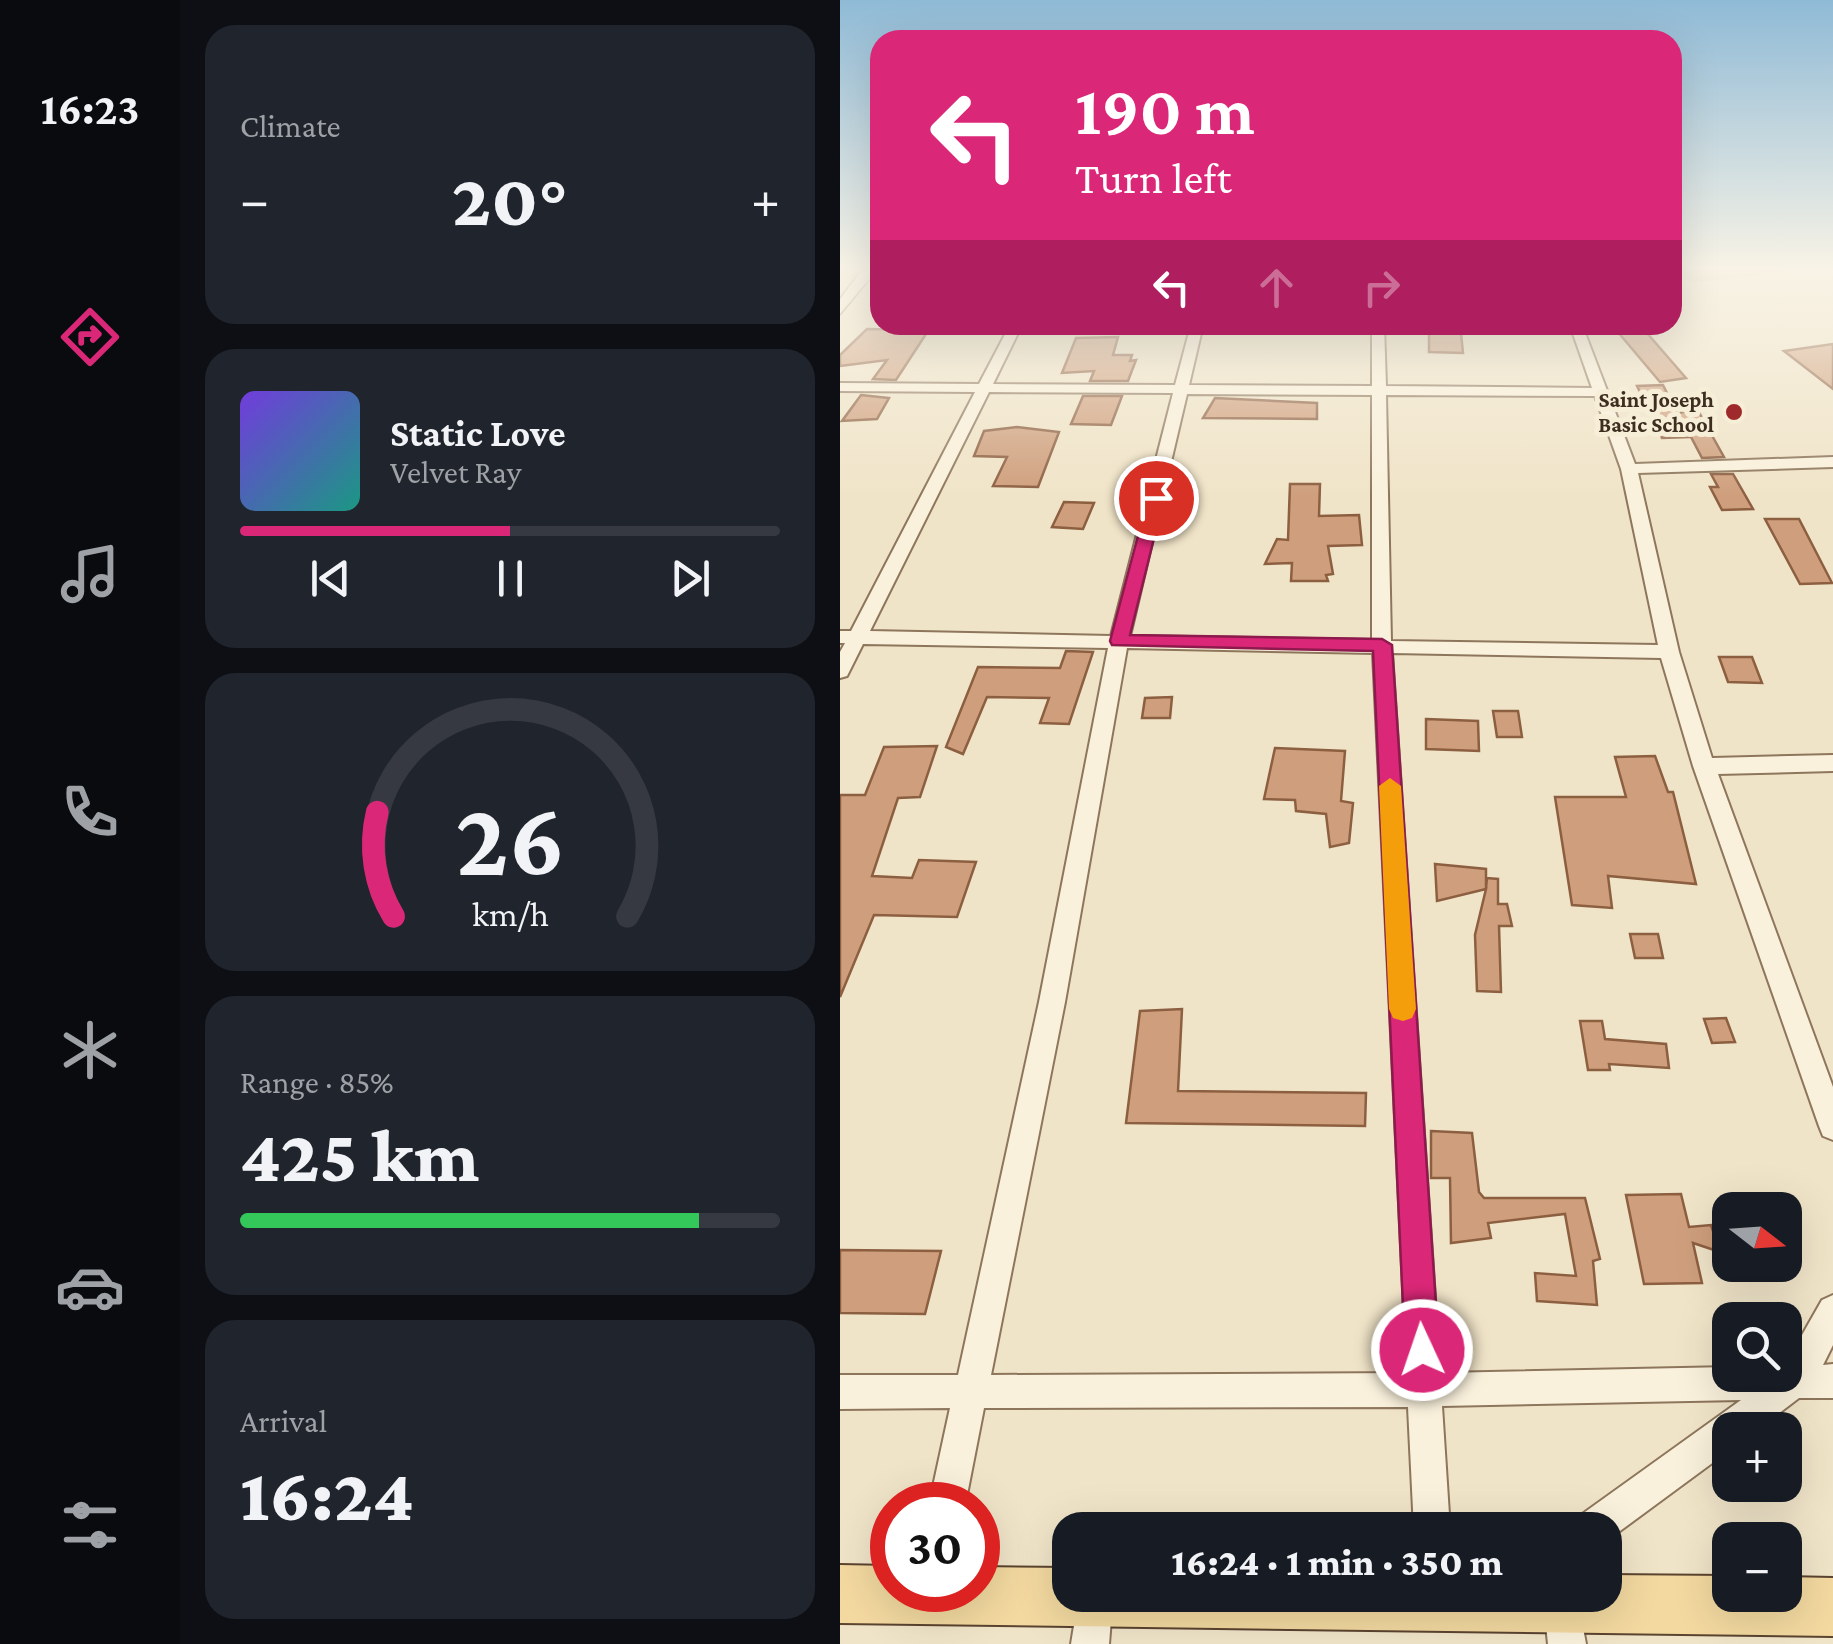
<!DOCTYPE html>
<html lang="en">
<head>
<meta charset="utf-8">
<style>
	:root { --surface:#171b24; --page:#20242c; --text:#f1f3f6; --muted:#9ea1a6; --line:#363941; --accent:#db2777 }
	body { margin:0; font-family:"Crimson Pro",serif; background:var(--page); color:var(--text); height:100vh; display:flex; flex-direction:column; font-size:38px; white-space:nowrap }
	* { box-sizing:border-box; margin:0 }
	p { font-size:32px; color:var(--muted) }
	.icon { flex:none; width:55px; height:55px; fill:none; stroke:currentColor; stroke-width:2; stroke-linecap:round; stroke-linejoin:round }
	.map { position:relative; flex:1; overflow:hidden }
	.sheet { display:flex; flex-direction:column; gap:25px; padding:25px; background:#0d0f14; width:660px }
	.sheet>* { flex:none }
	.hud { position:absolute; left:30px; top:30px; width:812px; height:305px; border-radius:30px; box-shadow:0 10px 40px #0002; background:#db2777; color:#fff; overflow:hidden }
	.needle { width:65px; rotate:107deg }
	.controls { position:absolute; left:872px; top:1192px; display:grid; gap:20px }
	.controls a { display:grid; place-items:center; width:90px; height:90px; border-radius:20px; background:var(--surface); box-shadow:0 10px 40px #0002; font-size:50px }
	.speed { position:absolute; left:30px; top:1482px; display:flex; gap:20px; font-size:50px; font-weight:700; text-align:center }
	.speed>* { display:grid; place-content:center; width:130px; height:130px; border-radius:50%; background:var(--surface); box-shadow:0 10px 40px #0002; line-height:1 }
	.speed .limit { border:15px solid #d22; background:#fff; color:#111 }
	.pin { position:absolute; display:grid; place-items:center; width:85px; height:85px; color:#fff; margin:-42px; border:5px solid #fff; border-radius:50%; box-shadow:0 2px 10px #0007 }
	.me { position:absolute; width:110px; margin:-55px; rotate:357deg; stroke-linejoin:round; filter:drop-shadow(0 0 8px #0008) }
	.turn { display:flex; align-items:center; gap:35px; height:210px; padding:0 40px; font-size:45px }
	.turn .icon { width:130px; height:130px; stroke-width:2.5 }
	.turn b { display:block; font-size:70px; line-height:85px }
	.lanes { display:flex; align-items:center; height:95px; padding:0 40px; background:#0003; justify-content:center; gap:50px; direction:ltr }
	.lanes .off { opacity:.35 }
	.big { font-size:75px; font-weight:800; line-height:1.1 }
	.sheet .card { flex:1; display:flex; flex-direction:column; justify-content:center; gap:15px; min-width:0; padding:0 35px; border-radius:30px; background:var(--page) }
	.sheet .dial { align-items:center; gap:0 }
	.dial svg { height:260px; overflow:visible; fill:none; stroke:var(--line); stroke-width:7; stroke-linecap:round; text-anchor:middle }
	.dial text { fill:var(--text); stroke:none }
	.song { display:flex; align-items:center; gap:30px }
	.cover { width:120px; height:120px; border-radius:15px; background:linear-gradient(135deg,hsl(260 70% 55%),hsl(170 70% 35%)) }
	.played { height:10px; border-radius:5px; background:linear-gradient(90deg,var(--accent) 50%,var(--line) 50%) }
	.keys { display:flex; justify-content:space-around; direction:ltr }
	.heat { display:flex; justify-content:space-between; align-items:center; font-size:55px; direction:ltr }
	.charge { height:15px; border-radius:8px; background:linear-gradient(90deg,#34c759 85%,var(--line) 0) }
	.trip { position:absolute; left:212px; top:1512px; width:570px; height:100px; border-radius:30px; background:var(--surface); box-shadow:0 10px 40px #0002; font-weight:800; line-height:100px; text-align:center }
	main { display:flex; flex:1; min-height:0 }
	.menu { display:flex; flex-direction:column; width:180px; justify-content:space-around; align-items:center; background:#090b0e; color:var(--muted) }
	.menu .icon { width:70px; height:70px }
	.menu .active { color:var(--accent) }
	.menu b { font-size:45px; color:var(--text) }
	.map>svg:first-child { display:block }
	.green { fill:#c9cf9b }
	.building { fill:#cf9f7d; stroke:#8d5f41; stroke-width:2.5 }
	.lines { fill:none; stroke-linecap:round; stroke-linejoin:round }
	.minor-casing { stroke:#8d765c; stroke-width:4 }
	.tertiary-casing { stroke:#8d765c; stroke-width:3 }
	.primary-casing { stroke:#5b4430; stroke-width:4 }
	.minor { fill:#faf1dc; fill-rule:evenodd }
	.tertiary { fill:#faf1dc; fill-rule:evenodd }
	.primary { fill:#f3d9a0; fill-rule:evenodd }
	.route { fill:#db2777; stroke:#8e194d; stroke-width:2.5 }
	.slow { fill:#f59e0b }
	.poi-dot { fill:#9e2a2b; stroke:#f7eed8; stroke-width:4 }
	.labels { text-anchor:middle; stroke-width:10; stroke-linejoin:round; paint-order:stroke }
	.far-poi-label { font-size:22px; font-weight:bold; fill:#3d2e20; stroke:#f7eed8; text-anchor:end }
</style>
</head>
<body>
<main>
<nav class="menu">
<b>16:23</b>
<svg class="icon active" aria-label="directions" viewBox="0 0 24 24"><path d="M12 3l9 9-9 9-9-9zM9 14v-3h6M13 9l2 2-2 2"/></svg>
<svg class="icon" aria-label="music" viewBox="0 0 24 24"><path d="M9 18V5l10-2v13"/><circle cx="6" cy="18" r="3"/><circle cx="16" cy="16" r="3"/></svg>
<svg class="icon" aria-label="phone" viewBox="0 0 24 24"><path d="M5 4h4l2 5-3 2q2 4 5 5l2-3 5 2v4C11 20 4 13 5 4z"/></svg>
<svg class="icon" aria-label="climate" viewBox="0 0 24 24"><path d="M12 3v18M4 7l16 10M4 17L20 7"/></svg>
<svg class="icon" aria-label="car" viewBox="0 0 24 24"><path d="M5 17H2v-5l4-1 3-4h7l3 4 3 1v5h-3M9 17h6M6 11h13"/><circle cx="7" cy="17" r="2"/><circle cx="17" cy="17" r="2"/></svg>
<svg class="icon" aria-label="filters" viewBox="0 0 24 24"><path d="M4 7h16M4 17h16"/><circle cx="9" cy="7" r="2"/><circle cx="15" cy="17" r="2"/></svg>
</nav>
<section class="sheet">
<div class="card"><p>Climate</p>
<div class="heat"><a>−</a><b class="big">20°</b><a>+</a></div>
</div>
<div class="card">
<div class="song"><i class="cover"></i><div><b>Static Love</b><p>Velvet Ray</p></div></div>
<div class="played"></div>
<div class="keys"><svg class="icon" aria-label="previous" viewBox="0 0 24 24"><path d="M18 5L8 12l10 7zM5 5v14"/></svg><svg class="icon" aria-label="pause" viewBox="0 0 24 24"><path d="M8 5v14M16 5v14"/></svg><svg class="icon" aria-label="next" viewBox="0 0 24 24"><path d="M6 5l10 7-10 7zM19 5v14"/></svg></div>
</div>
<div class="card dial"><svg viewBox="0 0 100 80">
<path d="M14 69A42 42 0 1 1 86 69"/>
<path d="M14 69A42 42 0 0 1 9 37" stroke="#db2777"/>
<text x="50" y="56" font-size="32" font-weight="700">26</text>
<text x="50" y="72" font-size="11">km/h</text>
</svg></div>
<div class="card"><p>Range · 85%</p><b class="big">425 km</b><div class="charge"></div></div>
<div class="card"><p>Arrival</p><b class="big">16:24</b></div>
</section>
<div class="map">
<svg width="993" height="1644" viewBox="0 0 993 1644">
	<rect width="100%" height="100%" fill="#f0e4c8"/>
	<!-- green -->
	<path class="green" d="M973,266L976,269L851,283L832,268Z"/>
	<!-- building -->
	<g class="building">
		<path d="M772,325H800L846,378L820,382Z"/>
		<path d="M27,329L78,330L88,331L56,380L33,379L47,360L0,366V355Z"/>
		<path d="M589,332L621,333L623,353L589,352Z"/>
		<path d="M278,337L273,355H292L290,361L296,360L288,381H250L254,371L222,373L236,338Z"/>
		<path d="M993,344V389L944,351Z"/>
		<path d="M823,385L849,437L822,438L797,386Z"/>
		<path d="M21,395L49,398L37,419L2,421Z"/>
		<path d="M243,396H282L271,425L231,424Z"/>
		<path d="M375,398L477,403V419L363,418Z"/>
		<path d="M855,405L884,457L862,458L839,414Z"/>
		<path d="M177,427L219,432L198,487L153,486L167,457L134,456L144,431Z"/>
		<path d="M871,474H893L913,509L882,510L870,487H878Z"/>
		<path d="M450,484H480L479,516L519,515L522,545L488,546L493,574L486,575L488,581H451L452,563L425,564L437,539L448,540Z"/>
		<path d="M224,502L254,503L243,529L212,527Z"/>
		<path d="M925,519H959L992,583L960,584Z"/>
		<path d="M226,651L253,652L229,724L200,723L209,698L147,697L123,754L106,747L138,667L220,668Z"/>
		<path d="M879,657H912L922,683L888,682Z"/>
		<path d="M332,697L330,718H302L305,698Z"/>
		<path d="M653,711H678L682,737H657Z"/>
		<path d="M586,719L638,721L639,751L586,749Z"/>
		<path d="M97,746L80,797L58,798L32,876L72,878L79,860L136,862L117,917L34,915L0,997V795H25L44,747Z"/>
		<path d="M435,748L505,751L501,801L513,803L509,843L490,847L486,814L456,811L455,800L424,799Z"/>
		<path d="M815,756L828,792H833L856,884L768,876L772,908L732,905L715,797H786L775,757Z"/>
		<path d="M595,864L646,869V888L647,878L658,879V904H667L672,926H659L661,992L637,991L635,935L646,889L597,901Z"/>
		<path d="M790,934H818L823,958H795Z"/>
		<path d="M342,1009L338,1091L526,1093L525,1126L286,1123L300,1011Z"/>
		<path d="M886,1018L895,1042L872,1043L864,1019Z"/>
		<path d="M740,1021H762L765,1039L826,1044L829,1068L769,1064L770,1070H748Z"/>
		<path d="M591,1131L632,1133L639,1192L644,1198H745L760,1259L753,1261L757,1305L697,1301L695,1273L736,1276L725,1214L648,1223L651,1238L611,1243L610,1178H591Z"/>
		<path d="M841,1194L849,1227L871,1225L880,1252L853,1243L862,1283L804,1284L786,1195Z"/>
		<path d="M0,1250L101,1251L85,1314L0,1313Z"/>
	</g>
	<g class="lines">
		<defs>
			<g id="minor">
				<path d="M170,325H182L153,384L335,385L351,325H363L349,385L532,386V325H544L546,386L752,388L730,325H742L795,464L993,457V467L798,473L839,652L872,758L993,755V771L878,774L993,1087V1140L983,1136L979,1126L853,766L821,658L552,653L600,1373L890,1367V1375H945V1365L982,1300L993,1295V1345L983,1365L993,1364V1398H959L917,1430H890V1450L765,1542V1530H733L738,1517L901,1400L602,1406L610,1530H574L568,1407L144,1408L125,1505H89L110,1408L0,1409V1375H118L199,1002L268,648L23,644L7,676L0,678V652L5,643H0V631H11L135,392L0,391V383L139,384ZM149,392L333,393L271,636L30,631ZM347,394L532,395V640L290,636ZM546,395L755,396L781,469L818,645L551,641ZM287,648L533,653L567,1373L151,1375L225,1002Z"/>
				<path d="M239,1595H273L269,1644H231Z"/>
				<path d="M709,1595H737L746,1644H708L704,1606Z"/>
			</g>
			<path id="tertiary" d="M25,266H40L0,314V299Z"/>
			<path id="primary" d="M0,1565L52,1566V1590H138V1567L230,1568V1595H765V1575L890,1576V1595H945V1577L993,1578V1636L0,1623Z"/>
		</defs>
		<!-- minor casing -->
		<use href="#minor" class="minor-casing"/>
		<!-- tertiary casing -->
		<use href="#tertiary" class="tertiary-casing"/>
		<!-- primary casing -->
		<use href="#primary" class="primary-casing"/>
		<!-- minor -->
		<use href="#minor" class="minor"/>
		<!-- tertiary -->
		<use href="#tertiary" class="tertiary"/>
		<!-- primary -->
		<use href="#primary" class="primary"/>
	</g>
	<!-- sky -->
	<linearGradient id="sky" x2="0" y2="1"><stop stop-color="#8fbad6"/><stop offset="0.54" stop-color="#f8f3e6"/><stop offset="1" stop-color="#f8f3e6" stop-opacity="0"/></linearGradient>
	<rect width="993" height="496" fill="url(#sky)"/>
	<!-- route -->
	<path class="route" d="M316,493L324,498L290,635L542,639L552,645L599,1350L594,1362L582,1367L570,1362L565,1350L533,651L272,645L270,641L308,498Z"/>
	<!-- slow -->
	<path class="slow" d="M550,778L561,786L576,1009L572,1018L563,1021L553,1018L549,1009L539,786Z"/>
	<!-- markers -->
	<circle class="poi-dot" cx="894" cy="412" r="10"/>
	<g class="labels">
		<!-- far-poi labels -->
		<g class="far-poi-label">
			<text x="874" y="407">Saint Joseph<tspan x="874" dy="25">Basic School</tspan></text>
		</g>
	</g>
</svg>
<div class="controls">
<a><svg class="needle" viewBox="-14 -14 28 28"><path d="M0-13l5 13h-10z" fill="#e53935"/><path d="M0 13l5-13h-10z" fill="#9ea1a6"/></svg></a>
<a><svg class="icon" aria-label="search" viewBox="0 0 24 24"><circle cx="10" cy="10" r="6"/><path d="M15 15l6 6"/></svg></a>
<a>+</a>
<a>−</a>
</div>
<div class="speed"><div class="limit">30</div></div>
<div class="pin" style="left:316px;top:498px;background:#d93025"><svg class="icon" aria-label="arrive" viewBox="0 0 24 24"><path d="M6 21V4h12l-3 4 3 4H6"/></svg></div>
<svg class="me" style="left:582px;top:1350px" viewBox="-20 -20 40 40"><circle r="17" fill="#db2777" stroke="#fff" stroke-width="3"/><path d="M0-11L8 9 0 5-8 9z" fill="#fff"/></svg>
<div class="trip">16:24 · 1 min · 350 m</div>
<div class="hud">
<div class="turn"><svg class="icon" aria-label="left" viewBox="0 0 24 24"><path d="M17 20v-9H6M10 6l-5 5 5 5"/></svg><div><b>190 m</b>Turn left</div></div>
<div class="lanes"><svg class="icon" aria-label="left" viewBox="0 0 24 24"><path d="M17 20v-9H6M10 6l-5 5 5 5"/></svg><svg class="icon off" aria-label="ahead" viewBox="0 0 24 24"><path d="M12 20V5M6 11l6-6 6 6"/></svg><svg class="icon off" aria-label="right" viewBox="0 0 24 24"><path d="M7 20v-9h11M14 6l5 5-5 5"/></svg></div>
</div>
</div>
</main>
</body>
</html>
